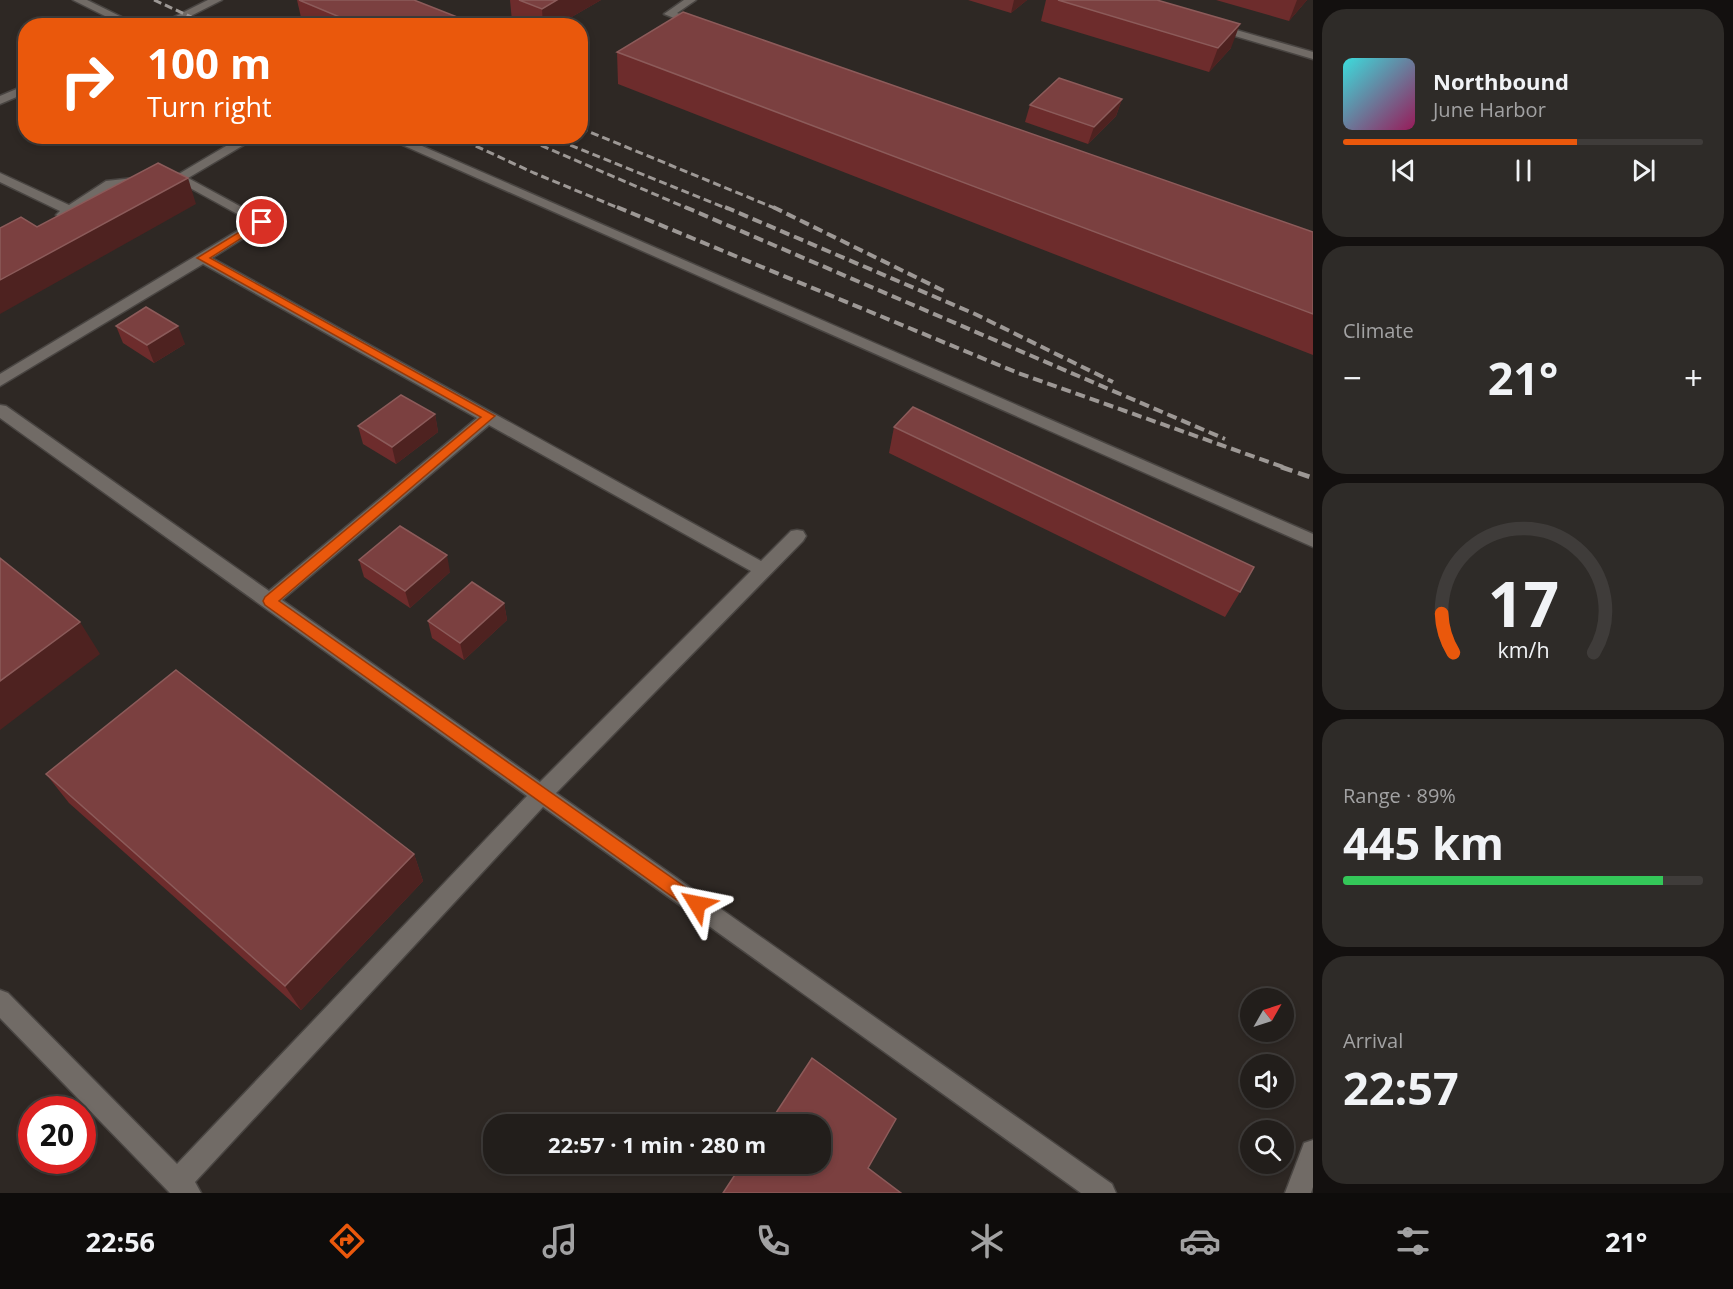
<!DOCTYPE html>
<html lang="en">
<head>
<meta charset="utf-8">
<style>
	:root { --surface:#221e1b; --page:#2e2b28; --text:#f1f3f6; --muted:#a2a2a3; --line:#3f3c3a; --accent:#ea580c }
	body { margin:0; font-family:"Open Sans",sans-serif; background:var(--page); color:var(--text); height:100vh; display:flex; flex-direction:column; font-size:22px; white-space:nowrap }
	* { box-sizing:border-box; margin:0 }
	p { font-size:20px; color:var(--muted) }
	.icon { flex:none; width:33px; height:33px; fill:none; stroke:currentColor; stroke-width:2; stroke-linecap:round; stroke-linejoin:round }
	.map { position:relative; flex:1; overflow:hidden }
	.panel { display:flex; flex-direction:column; gap:9px; padding:9px; background:#13100f; width:420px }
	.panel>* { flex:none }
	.hud { position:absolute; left:18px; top:18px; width:570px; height:126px; border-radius:24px; box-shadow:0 3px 9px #0003,0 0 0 2px var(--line); background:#ea580c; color:#fff; overflow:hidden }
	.needle { width:39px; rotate:51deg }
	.tools { position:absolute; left:1240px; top:988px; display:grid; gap:12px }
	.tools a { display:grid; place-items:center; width:54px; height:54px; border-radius:50%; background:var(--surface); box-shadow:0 3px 9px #0003,0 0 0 2px var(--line); font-size:30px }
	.speed { position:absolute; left:18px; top:1096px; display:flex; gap:12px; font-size:30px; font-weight:700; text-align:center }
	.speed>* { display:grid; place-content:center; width:78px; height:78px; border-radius:50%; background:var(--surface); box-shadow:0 3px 9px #0003,0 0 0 2px var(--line); line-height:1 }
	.speed .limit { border:9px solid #d22; background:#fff; color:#111 }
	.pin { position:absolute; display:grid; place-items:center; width:51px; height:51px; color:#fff; margin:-26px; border:3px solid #fff; border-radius:50%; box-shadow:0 2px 6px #0007 }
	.me { position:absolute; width:66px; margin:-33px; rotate:305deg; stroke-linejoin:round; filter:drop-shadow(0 0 4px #0008) }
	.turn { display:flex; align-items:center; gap:21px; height:126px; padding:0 30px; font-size:27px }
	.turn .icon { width:78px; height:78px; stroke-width:2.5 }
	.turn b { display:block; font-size:42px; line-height:51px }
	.big { font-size:45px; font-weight:700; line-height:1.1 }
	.panel .widget { flex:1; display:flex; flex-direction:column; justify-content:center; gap:9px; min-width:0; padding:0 21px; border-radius:24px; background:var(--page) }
	.panel .dial { align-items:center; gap:0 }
	.dial svg { height:156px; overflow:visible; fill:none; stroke:var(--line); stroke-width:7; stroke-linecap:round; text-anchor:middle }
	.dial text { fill:var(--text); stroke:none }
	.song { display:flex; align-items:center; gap:18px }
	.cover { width:72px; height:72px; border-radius:9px; background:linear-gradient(135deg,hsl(180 70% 55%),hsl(330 70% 35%)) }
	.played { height:6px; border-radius:3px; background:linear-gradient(90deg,var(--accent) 65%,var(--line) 65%) }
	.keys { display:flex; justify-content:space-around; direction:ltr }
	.heat { display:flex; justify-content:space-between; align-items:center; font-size:33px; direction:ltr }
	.charge { height:9px; border-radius:4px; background:linear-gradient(90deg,#34c759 89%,var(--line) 0) }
	.trip { position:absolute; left:483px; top:1114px; width:348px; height:60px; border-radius:24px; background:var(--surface); box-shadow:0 3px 9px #0003,0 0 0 2px var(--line); font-weight:700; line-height:60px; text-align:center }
	.tabs { display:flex; height:96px; justify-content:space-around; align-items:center; background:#0e0c0b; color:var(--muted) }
	.tabs .icon { width:42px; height:42px }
	.tabs .selected { color:var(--accent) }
	.tabs b { font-size:27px; color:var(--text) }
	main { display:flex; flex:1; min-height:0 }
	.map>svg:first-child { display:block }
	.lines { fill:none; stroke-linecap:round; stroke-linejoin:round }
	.lane-casing { stroke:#494542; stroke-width:3 }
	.lane { fill:#716b66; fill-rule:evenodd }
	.rail-far2 { stroke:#9d9895; stroke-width:3; stroke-dasharray:8 4; stroke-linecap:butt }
	.rail-far1 { stroke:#9d9895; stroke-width:4; stroke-dasharray:10 5; stroke-linecap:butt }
	.rail { stroke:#9d9895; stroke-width:4.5; stroke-dasharray:12 6; stroke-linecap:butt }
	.wall { fill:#6d2c2c }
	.shaded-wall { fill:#4e2220 }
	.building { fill:#7b4040; stroke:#8c5b5a; stroke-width:1.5 }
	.route { fill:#ea580c; stroke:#983908; stroke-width:1.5 }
</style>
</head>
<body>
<main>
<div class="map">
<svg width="1313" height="1193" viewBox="0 0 1313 1193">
	<rect width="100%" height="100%" fill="#2e2824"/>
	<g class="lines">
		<defs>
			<g id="lane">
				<path d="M73,0H87L140,26H125Z"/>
				<path d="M208,0H222L171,26H156Z"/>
				<path d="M684,0H696L677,13L702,22V26H694L664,14Z"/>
				<path d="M1212,23L1313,52V59L1208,28V24Z"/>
				<path d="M26,85V93L0,104V96Z"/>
				<path d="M243,136H259L188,178L269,222L212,258L761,561L791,531L797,530L803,531L806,536L803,541L556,793L1112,1184L1116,1193H1081L543,807L195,1182L201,1193H170L0,1018V990L8,993L177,1164L527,796L0,418V405L6,406L269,591L477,418L203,264L0,386V374L252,222L172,178ZM489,425L751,571L540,782L282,600Z"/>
				<path d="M382,136H399L1313,534V547Z"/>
				<path d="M0,173L69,205L106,181L143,177L149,181L143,185L114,188L63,219L56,215L60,211L0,182Z"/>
				<path d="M1313,1140V1187L1311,1193H1285L1304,1143Z"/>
			</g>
		</defs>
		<!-- lane casing -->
		<use href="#lane" class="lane-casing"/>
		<!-- lane -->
		<use href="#lane" class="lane"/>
		<!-- rail-far2 -->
		<g class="rail-far2">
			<path d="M154,0L211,26"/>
			<path d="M580,128L777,209"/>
			<path d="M454,136L534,173L621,209"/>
			<path d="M519,136L689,209"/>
			<path d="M548,136L728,209"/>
		</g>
		<!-- rail-far1 -->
		<g class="rail-far1">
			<path d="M617,207L1018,373L1286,468"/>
			<path d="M685,207L1225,439"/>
			<path d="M725,207L975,314L1113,382"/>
			<path d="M773,207L944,291"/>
		</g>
		<!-- rail -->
		<path class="rail" d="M1281,467L1313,478"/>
	</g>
	<!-- wall -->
	<g class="wall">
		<path d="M297,0H414L480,26H303Z"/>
		<path d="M510,0H601L556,26H525L512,21Z"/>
		<path d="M968,0H1027L1011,13Z"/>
		<path d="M1046,0H1157L1231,48L1209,72L1041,21Z"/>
		<path d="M1216,0H1307L1289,21Z"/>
		<path d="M617,52L1313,232V355L618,84Z"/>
		<path d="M1122,99L1116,116L1088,144L1025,122L1030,105Z"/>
		<path d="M116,326L185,344L154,363L123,343Z"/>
		<path d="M435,414L438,432L396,464L363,444L358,426Z"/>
		<path d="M894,427L1240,592L1225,617L889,453Z"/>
		<path d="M359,560L450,572L410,608L364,577Z"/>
		<path d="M504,603L507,620L464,660L432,638L428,621Z"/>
		<path d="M46,774L414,854L423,881L301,1010L69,803Z"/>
	</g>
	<!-- shaded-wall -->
	<g class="shaded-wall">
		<path d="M557,0H601L556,26H543L542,9Z"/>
		<path d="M1014,0H1027L1011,13Z"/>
		<path d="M1297,0H1307L1289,21Z"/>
		<path d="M1240,24L1231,48L1209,72L1218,48Z"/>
		<path d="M1122,99L1116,116L1088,144L1094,127Z"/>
		<path d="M188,178L196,204L0,314V280Z"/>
		<path d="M178,326L185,344L154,363L147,345Z"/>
		<path d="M435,414L438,432L396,464L392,447Z"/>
		<path d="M447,555L450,572L410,608L405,591Z"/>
		<path d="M504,603L507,620L464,660L460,643Z"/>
		<path d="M80,622L100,654L0,730V681Z"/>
		<path d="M414,854L423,881L301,1010L285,986Z"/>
	</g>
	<!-- building -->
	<g class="building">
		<path d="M299,0H414L480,26H361Z"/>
		<path d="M519,0H557L542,9Z"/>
		<path d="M1058,0H1157L1240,24L1218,48Z"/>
		<path d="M683,12L1313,232V314L617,52Z"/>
		<path d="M1059,78L1122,99L1094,127L1030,105Z"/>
		<path d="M158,163L188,178L0,280V228L21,217L37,227Z"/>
		<path d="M146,307L178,326L147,345L116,326Z"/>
		<path d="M401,395L435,414L392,447L358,426Z"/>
		<path d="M913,407L1254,567L1240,592L894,427Z"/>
		<path d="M400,526L447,555L405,591L359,560Z"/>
		<path d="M0,558L80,622L0,681Z"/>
		<path d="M472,582L504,603L460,643L428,621Z"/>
		<path d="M176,670L414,854L285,986L46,774Z"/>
		<path d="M812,1058L896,1119L868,1168L901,1193H723L742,1164H820V1125H768Z"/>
	</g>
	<!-- route -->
	<path class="route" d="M259,220L267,222L210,258L495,416L279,601L702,899L705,904L702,910L697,912L691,910L265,605L263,601L265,597L481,417L197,258Z"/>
</svg>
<div class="tools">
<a><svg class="needle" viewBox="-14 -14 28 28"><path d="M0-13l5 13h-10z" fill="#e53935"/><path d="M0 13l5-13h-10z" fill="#a2a2a3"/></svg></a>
<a><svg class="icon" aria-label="sound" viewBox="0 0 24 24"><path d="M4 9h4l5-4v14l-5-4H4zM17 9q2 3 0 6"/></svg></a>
<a><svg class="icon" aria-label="search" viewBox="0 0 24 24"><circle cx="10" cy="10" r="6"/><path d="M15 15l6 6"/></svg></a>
</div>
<div class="speed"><div class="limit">20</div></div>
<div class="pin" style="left:262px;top:222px;background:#d93025"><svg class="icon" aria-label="arrive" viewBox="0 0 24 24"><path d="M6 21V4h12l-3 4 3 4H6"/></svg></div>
<svg class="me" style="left:697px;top:904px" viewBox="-20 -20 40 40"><path d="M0-17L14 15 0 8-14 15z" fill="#ea580c" stroke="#fff" stroke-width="4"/></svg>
<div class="trip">22:57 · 1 min · 280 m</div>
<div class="hud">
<div class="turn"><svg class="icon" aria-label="right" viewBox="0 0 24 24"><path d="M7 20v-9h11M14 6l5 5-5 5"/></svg><div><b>100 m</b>Turn right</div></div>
</div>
</div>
<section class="panel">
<div class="widget">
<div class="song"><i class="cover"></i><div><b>Northbound</b><p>June Harbor</p></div></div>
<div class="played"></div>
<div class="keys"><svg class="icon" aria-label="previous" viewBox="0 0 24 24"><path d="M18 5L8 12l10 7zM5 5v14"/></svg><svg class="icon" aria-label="pause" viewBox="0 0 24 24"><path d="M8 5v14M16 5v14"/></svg><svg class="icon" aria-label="next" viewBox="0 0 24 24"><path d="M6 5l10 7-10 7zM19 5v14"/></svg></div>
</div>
<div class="widget"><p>Climate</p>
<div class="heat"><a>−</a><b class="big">21°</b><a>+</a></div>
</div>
<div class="widget dial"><svg viewBox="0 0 100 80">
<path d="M14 69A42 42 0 1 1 86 69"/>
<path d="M14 69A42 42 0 0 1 8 49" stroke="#ea580c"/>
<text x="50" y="56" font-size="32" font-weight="700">17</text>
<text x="50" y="72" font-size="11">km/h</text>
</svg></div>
<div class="widget"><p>Range · 89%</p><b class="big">445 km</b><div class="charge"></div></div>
<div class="widget"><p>Arrival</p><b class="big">22:57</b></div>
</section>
</main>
<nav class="tabs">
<b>22:56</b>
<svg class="icon selected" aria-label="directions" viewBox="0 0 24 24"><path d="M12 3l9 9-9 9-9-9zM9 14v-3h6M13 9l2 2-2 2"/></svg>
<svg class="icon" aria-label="music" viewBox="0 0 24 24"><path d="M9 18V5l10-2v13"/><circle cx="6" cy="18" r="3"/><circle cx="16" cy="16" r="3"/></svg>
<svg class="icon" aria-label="phone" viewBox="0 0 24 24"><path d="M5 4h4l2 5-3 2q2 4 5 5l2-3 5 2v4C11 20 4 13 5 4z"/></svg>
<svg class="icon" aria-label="climate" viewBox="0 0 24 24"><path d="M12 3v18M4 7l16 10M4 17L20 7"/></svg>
<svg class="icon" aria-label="car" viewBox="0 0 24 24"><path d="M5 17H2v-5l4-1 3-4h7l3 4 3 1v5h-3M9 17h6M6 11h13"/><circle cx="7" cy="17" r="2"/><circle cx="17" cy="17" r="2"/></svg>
<svg class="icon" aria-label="filters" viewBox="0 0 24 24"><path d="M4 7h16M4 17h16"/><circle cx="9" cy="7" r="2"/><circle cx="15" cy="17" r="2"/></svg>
<b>21°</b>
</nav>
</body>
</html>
